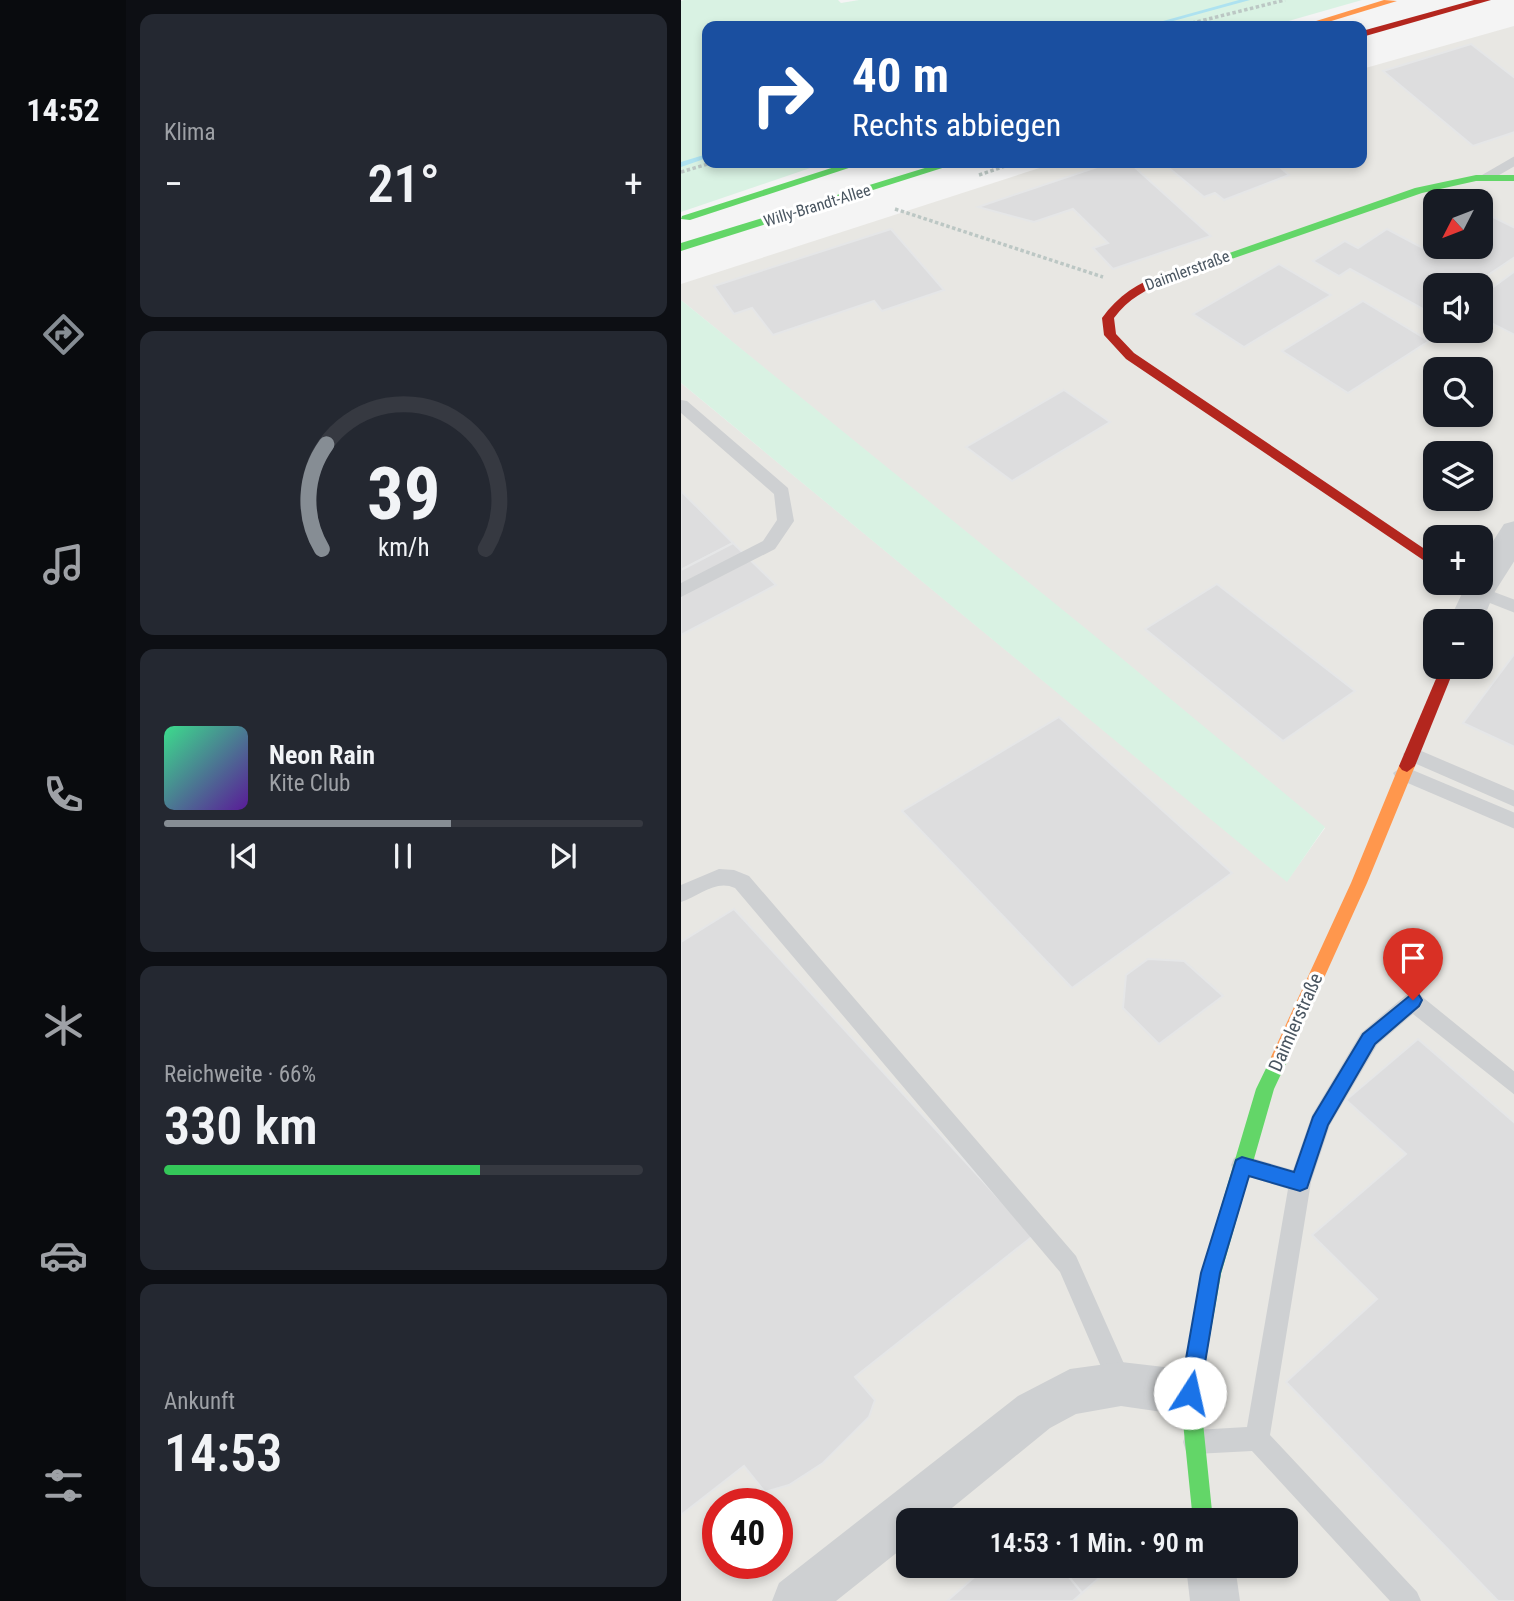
<!DOCTYPE html>
<html lang="de">
<head>
<meta charset="utf-8">
<style>
	:root { --surface:#171b24; --page:#242831; --text:#f1f3f6; --muted:#9ea1a6; --line:#363941; --accent:#868d94 }
	body { margin:0; font-family:"Roboto Condensed",sans-serif; background:var(--page); color:var(--text); height:100vh; display:flex; flex-direction:column; font-size:26px; white-space:nowrap }
	* { box-sizing:border-box; margin:0 }
	p { font-size:23px; color:var(--muted) }
	.icon { flex:none; width:38px; height:38px; fill:none; stroke:currentColor; stroke-width:2; stroke-linecap:round; stroke-linejoin:round }
	.map { position:relative; flex:1; overflow:hidden }
	.details { display:flex; flex-direction:column; gap:14px; padding:14px; background:#0d0f14; width:555px }
	.details>* { flex:none }
	.banner { position:absolute; left:21px; top:21px; width:665px; height:147px; border-radius:14px; box-shadow:0 4px 10px #0003; background:#1a4fa0; color:#fff; overflow:hidden }
	.needle { width:46px; rotate:228deg }
	.tools { position:absolute; left:742px; top:189px; display:grid; gap:14px }
	.tools a { display:grid; place-items:center; width:70px; height:70px; border-radius:14px; background:var(--surface); box-shadow:0 4px 10px #0003; font-size:35px }
	.speed { position:absolute; left:21px; top:1488px; display:flex; gap:14px; font-size:35px; font-weight:700; text-align:center }
	.speed>* { display:grid; place-content:center; width:91px; height:91px; border-radius:50%; background:var(--surface); box-shadow:0 4px 10px #0003; line-height:1 }
	.speed .limit { border:10px solid #d22; background:#fff; color:#111 }
	.pin { position:absolute; display:grid; place-items:center; width:60px; height:60px; color:#fff; margin:-72px -30px; border-radius:50% 50% 50% 0; rotate:-45deg; box-shadow:0 0 7px #0007 }
	.pin .icon { rotate:45deg }
	.me { position:absolute; width:77px; margin:-38px; rotate:10deg; stroke-linejoin:round; filter:drop-shadow(0 0 5px #0008) }
	.turn { display:flex; align-items:center; gap:24px; height:147px; padding:0 35px; font-size:32px }
	.turn .icon { width:91px; height:91px; stroke-width:2.5 }
	.turn b { display:block; font-size:49px; line-height:60px }
	.big { font-size:52px; font-weight:600; line-height:1.1 }
	.details .widget { flex:1; display:flex; flex-direction:column; justify-content:center; gap:10px; min-width:0; padding:0 24px; border-radius:14px; background:var(--page) }
	.details .dial { align-items:center; gap:0 }
	.dial svg { height:182px; overflow:visible; fill:none; stroke:var(--line); stroke-width:7; stroke-linecap:round; text-anchor:middle }
	.dial text { fill:var(--text); stroke:none }
	.song { display:flex; align-items:center; gap:21px }
	.cover { width:84px; height:84px; border-radius:10px; background:linear-gradient(135deg,hsl(150 70% 55%),hsl(270 70% 35%)) }
	.played { height:7px; border-radius:4px; background:linear-gradient(90deg,var(--accent) 60%,var(--line) 60%) }
	.keys { display:flex; justify-content:space-around; direction:ltr }
	.heat { display:flex; justify-content:space-between; align-items:center; font-size:38px; direction:ltr }
	.charge { height:10px; border-radius:5px; background:linear-gradient(90deg,#34c759 66%,var(--line) 0) }
	.trip { position:absolute; left:215px; top:1508px; width:402px; height:70px; border-radius:14px; background:var(--surface); box-shadow:0 4px 10px #0003; font-weight:600; line-height:70px; text-align:center }
	main { display:flex; flex:1; min-height:0 }
	.tabs { display:flex; flex-direction:column; width:126px; justify-content:space-around; align-items:center; background:#090b0e; color:var(--muted) }
	.tabs .icon { width:49px; height:49px }
	.tabs .on { color:var(--accent) }
	.tabs b { font-size:32px; color:var(--text) }
	.map>svg:first-child { display:block }
	.commercial { fill:#e8e7e3; fill-rule:evenodd }
	.green { fill:#d9f2e3 }
	.lines { fill:none; stroke-linecap:round; stroke-linejoin:round }
	.stream { fill:#aee2f0; fill-rule:evenodd }
	.building { fill:#ddddde; stroke:#e5e6e7; stroke-width:2 }
	.path { stroke:#bcc7c4; stroke-width:3.5; stroke-dasharray:3.5 2.5; stroke-linecap:butt }
	.lane { fill:#ced0d2; fill-rule:evenodd }
	.street { fill:#ced0d2; fill-rule:evenodd }
	.fast { fill:#63d668; fill-rule:evenodd }
	.slow { fill:#ff974d; fill-rule:evenodd }
	.jam { fill:#b3261e; fill-rule:evenodd }
	.route { fill:#1a73e8; stroke:#114b97; stroke-width:2 }
	.labels { text-anchor:middle; stroke-width:6; stroke-linejoin:round; paint-order:stroke }
	.far-street-label { font-size:16px; fill:#4a5661; stroke:#fff }
	.street-label { font-size:19px; fill:#4a5661; stroke:#fff }
</style>
</head>
<body>
<main>
<nav class="tabs">
<b>14:52</b>
<svg class="icon on" aria-label="directions" viewBox="0 0 24 24"><path d="M12 3l9 9-9 9-9-9zM9 14v-3h6M13 9l2 2-2 2"/></svg>
<svg class="icon" aria-label="music" viewBox="0 0 24 24"><path d="M9 18V5l10-2v13"/><circle cx="6" cy="18" r="3"/><circle cx="16" cy="16" r="3"/></svg>
<svg class="icon" aria-label="phone" viewBox="0 0 24 24"><path d="M5 4h4l2 5-3 2q2 4 5 5l2-3 5 2v4C11 20 4 13 5 4z"/></svg>
<svg class="icon" aria-label="climate" viewBox="0 0 24 24"><path d="M12 3v18M4 7l16 10M4 17L20 7"/></svg>
<svg class="icon" aria-label="car" viewBox="0 0 24 24"><path d="M5 17H2v-5l4-1 3-4h7l3 4 3 1v5h-3M9 17h6M6 11h13"/><circle cx="7" cy="17" r="2"/><circle cx="17" cy="17" r="2"/></svg>
<svg class="icon" aria-label="filters" viewBox="0 0 24 24"><path d="M4 7h16M4 17h16"/><circle cx="9" cy="7" r="2"/><circle cx="15" cy="17" r="2"/></svg>
</nav>
<section class="details">
<div class="widget"><p>Klima</p>
<div class="heat"><a>−</a><b class="big">21°</b><a>+</a></div>
</div>
<div class="widget dial"><svg viewBox="0 0 100 80">
<path d="M14 69A42 42 0 1 1 86 69"/>
<path d="M14 69A42 42 0 0 1 16 23" stroke="#868d94"/>
<text x="50" y="56" font-size="32" font-weight="700">39</text>
<text x="50" y="72" font-size="11">km/h</text>
</svg></div>
<div class="widget">
<div class="song"><i class="cover"></i><div><b>Neon Rain</b><p>Kite Club</p></div></div>
<div class="played"></div>
<div class="keys"><svg class="icon" aria-label="previous" viewBox="0 0 24 24"><path d="M18 5L8 12l10 7zM5 5v14"/></svg><svg class="icon" aria-label="pause" viewBox="0 0 24 24"><path d="M8 5v14M16 5v14"/></svg><svg class="icon" aria-label="next" viewBox="0 0 24 24"><path d="M6 5l10 7-10 7zM19 5v14"/></svg></div>
</div>
<div class="widget"><p>Reichweite · 66%</p><b class="big">330 km</b><div class="charge"></div></div>
<div class="widget"><p>Ankunft</p><b class="big">14:53</b></div>
</section>
<div class="map">
<svg width="834" height="1601" viewBox="0 0 834 1601">
	<rect width="100%" height="100%" fill="#f4f4f4"/>
	<!-- commercial -->
	<path class="commercial" d="M833,26V1601H0V383L606,881L644,828L0,300V284L374,163H681V69ZM754,201H800V247H754ZM754,285H800V331H754ZM754,369H800V415H754ZM754,453H800V499H754ZM754,537H800V583H754ZM754,621H800V667H754ZM37,1503H96V1563H37ZM228,1521H606V1566H228Z"/>
	<!-- green -->
	<g class="green">
		<path d="M3,0H157L160,3L178,0H681L590,26H26V163H144L0,212V1Z"/>
		<path d="M0,300L409,632L644,827L606,882L0,383Z"/>
	</g>
	<g class="lines">
		<!-- stream -->
		<g class="stream">
			<path d="M558,0H569L474,26H464Z"/>
			<path d="M26,154V158L0,167V162Z"/>
		</g>
	</g>
	<!-- building -->
	<g class="building">
		<path d="M790,44L834,78V132L792,146L702,71Z"/>
		<path d="M428,163H449L530,236L432,269L412,248L427,243L392,209L353,222L297,207Z"/>
		<path d="M482,163H613L600,168L608,175L543,200L534,193L523,197Z"/>
		<path d="M812,217L834,228V257L792,285H754V311L751,314L669,269L658,276L632,261L664,241L677,248L706,229L755,255L767,247H800V225Z"/>
		<path d="M210,229L263,290L201,311L193,301L92,335L71,308L53,314L33,286Z"/>
		<path d="M598,264L650,295L563,347L512,314Z"/>
		<path d="M834,271V335L800,318V296Z"/>
		<path d="M682,301L748,341L667,393L601,351Z"/>
		<path d="M383,390L429,422L331,481L285,447Z"/>
		<path d="M0,491L52,543L0,570Z"/>
		<path d="M52,543L95,585L0,635V570Z"/>
		<path d="M536,584L674,691L602,741L464,629Z"/>
		<path d="M834,653V747L782,723Z"/>
		<path d="M378,717L551,873L391,988L221,811Z"/>
		<path d="M53,909L352,1236L174,1377L194,1400L188,1417L142,1463L108,1485L84,1492L63,1466L0,1515V942Z"/>
		<path d="M467,959L503,961L542,996L478,1044L442,1008L445,975Z"/>
		<path d="M737,1039L834,1123V1601H817L605,1382L696,1299L631,1235L725,1154L665,1100Z"/>
		<path d="M379,1566H408L418,1578L401,1593Z"/>
		<path d="M379,1566L401,1593L392,1601H266L306,1566Z"/>
	</g>
	<g class="lines">
		<!-- path -->
		<g class="path">
			<path d="M499,26L604,0"/>
			<path d="M0,172L30,163"/>
			<path d="M298,175L333,163"/>
			<path d="M214,209L422,277"/>
		</g>
		<!-- lane -->
		<g class="lane">
			<path d="M834,156V166L813,178L801,175Z"/>
			<path d="M0,400L6,401L107,488L113,521L94,549L0,597V583L82,541L96,520L93,494L0,413Z"/>
			<path d="M797,586L834,600V613L791,596L788,592Z"/>
			<path d="M731,747L834,791V807L724,759L722,754Z"/>
			<path d="M722,766L834,813V829L715,778L712,773Z"/>
			<path d="M38,869L53,870L68,876L395,1256L452,1384L449,1392L440,1396L431,1392L379,1272L54,888C35,879 18,896 0,902V885Z"/>
			<path d="M732,992L739,995L834,1072V1095L732,1014L696,1045L649,1125L630,1182L589,1435L736,1592L740,1601H709L571,1451L514,1454L505,1451L502,1442L505,1433L514,1430L566,1427L607,1189L553,1172L550,1165L553,1158L561,1155L612,1170L631,1115L680,1033L725,995Z"/>
		</g>
		<!-- street -->
		<g class="street">
			<path d="M834,521V560L813,593L800,625V621H768L786,583H800V560L823,524Z"/>
			<path d="M440,1362L509,1370L525,1377L532,1393L525,1409L509,1416L440,1406L395,1414L369,1428L255,1521H228V1543L155,1601H91L98,1583L337,1396L389,1369Z"/>
			<path d="M505,1566H554L559,1601H509Z"/>
		</g>
		<!-- fast -->
		<g class="fast">
			<path d="M166,163H183L9,220L0,219L1,216Z"/>
			<path d="M260,163H277L0,251V243Z"/>
			<path d="M795,175H834V181H795L741,193L487,281L483,282L477,278L734,188Z"/>
			<path d="M599,1049L605,1052L608,1057L593,1089L540,1274L519,1393L532,1521H512L499,1393L520,1274L575,1089L593,1052Z"/>
		</g>
		<!-- slow -->
		<g class="slow">
			<path d="M703,0L716,1L634,26H619Z"/>
			<path d="M726,760L734,766L686,883L605,1062L599,1065L593,1062L590,1057L670,883L718,766Z"/>
		</g>
		<!-- jam -->
		<g class="jam">
			<path d="M793,0H810L681,37V31Z"/>
			<path d="M483,274L487,275V281C465,289 447,299 433,318L435,334L453,353L754,556V568L445,359L423,335L421,318C437,296 457,282 483,274Z"/>
			<path d="M760,667H774L734,766L726,772L721,770L718,766Z"/>
		</g>
	</g>
	<!-- route -->
	<path class="route" d="M732,993L738,995L741,1000L738,1006L694,1044L647,1125L626,1188L619,1191L568,1176L539,1273L519,1393L516,1400L509,1403L502,1400L499,1393L520,1273L555,1160L561,1157L613,1172L632,1117L682,1034Z"/>
	<g class="labels">
		<!-- far-street labels -->
		<g class="far-street-label">
			<text transform="translate(136 205) rotate(-17)" y="6">Willy-Brandt-Allee</text>
			<text transform="translate(506 270) rotate(-20)" y="6">Daimlerstraße</text>
		</g>
		<!-- street labels -->
		<g class="street-label">
			<text transform="translate(614 1022) rotate(-66)" y="7">Daimlerstraße</text>
		</g>
	</g>
</svg>
<div class="tools">
<a><svg class="needle" viewBox="-14 -14 28 28"><path d="M0-13l5 13h-10z" fill="#e53935"/><path d="M0 13l5-13h-10z" fill="#9ea1a6"/></svg></a>
<a><svg class="icon" aria-label="sound" viewBox="0 0 24 24"><path d="M4 9h4l5-4v14l-5-4H4zM17 9q2 3 0 6"/></svg></a>
<a><svg class="icon" aria-label="search" viewBox="0 0 24 24"><circle cx="10" cy="10" r="6"/><path d="M15 15l6 6"/></svg></a>
<a><svg class="icon" aria-label="layers" viewBox="0 0 24 24"><path d="M12 4l9 5-9 5-9-5zM3 14l9 5 9-5"/></svg></a>
<a>+</a>
<a>−</a>
</div>
<div class="speed"><div class="limit">40</div></div>
<div class="pin" style="left:732px;top:1000px;background:#d93025"><svg class="icon" aria-label="arrive" viewBox="0 0 24 24"><path d="M6 21V4h12l-3 4 3 4H6"/></svg></div>
<svg class="me" style="left:509px;top:1393px" viewBox="-20 -20 40 40"><circle r="19" fill="#fff"/><path d="M0-13L10 11 0 6-10 11z" fill="#1a73e8"/></svg>
<div class="trip">14:53 · 1 Min. · 90 m</div>
<div class="banner">
<div class="turn"><svg class="icon" aria-label="right" viewBox="0 0 24 24"><path d="M7 20v-9h11M14 6l5 5-5 5"/></svg><div><b>40 m</b>Rechts abbiegen</div></div>
</div>
</div>
</main>
</body>
</html>
